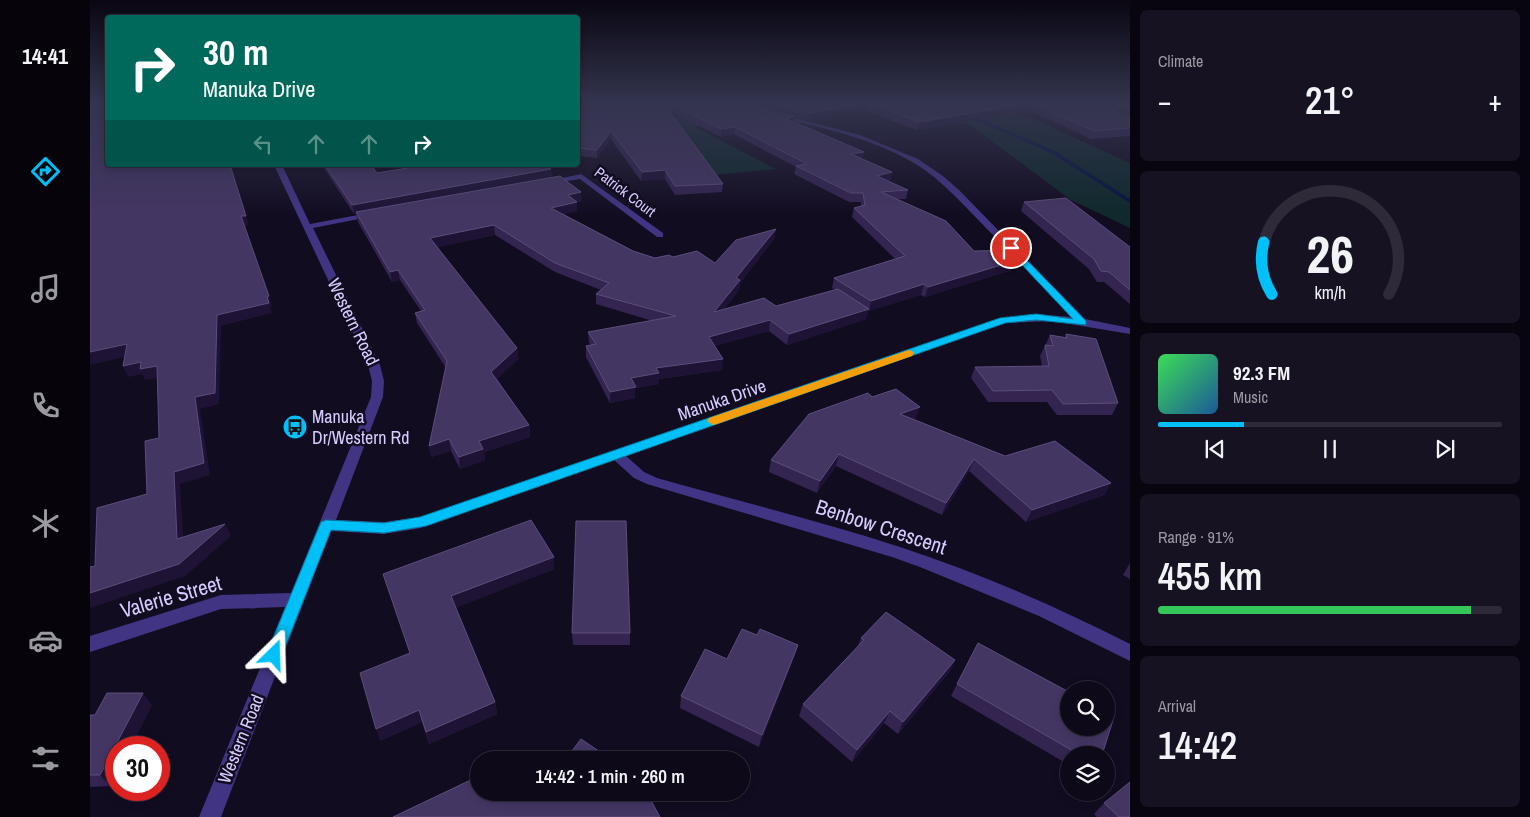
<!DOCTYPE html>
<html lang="en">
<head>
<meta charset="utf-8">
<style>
	:root { --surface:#0e0919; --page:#171222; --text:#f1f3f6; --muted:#9b9aa2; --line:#2e2a38; --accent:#00c0f7 }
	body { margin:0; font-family:"Archivo Narrow",sans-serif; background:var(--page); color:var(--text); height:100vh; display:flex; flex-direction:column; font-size:19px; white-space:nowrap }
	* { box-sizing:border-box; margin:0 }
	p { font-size:16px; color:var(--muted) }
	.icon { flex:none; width:28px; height:28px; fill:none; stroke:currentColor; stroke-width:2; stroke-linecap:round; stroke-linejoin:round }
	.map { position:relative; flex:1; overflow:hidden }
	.sheet { display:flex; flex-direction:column; gap:10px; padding:10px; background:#08050e; width:400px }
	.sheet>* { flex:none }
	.guide { position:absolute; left:15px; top:15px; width:475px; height:152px; border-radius:5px; box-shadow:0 2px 8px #0003,0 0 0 1px var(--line); background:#00695c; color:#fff; overflow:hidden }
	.tools { position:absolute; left:970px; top:681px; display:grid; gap:10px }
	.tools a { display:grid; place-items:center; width:55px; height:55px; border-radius:50%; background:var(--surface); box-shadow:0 2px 8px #0003,0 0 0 1px var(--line); font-size:25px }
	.speed { position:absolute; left:15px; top:736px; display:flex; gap:10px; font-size:25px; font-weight:700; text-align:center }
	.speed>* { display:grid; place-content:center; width:65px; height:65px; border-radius:50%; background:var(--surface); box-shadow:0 2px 8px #0003,0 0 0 1px var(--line); line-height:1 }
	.speed .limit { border:8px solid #d22; background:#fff; color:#111 }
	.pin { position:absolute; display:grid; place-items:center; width:42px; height:42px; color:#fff; margin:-21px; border:2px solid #fff; border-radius:50%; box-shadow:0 1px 5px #0007 }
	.me { position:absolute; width:55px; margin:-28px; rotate:22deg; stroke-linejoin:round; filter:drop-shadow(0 0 4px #0008) }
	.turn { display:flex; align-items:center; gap:18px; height:105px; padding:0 15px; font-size:22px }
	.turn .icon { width:65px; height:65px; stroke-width:2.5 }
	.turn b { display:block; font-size:35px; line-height:42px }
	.lanes { display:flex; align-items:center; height:48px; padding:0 15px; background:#0003; justify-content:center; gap:25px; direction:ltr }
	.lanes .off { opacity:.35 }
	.big { font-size:38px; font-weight:600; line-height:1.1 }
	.sheet .card { flex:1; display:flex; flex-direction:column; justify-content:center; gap:8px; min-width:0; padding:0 18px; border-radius:8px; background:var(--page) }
	.sheet .dial { align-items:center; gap:0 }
	.dial svg { height:130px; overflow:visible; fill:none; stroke:var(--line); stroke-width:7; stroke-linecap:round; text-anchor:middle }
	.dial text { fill:var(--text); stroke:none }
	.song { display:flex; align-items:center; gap:15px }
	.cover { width:60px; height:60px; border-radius:8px; background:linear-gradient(135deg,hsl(130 70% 55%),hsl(210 70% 35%)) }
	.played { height:5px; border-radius:2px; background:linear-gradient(90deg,var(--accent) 25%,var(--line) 25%) }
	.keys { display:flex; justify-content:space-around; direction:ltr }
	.heat { display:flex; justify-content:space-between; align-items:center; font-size:28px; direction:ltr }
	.charge { height:8px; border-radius:4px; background:linear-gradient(90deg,#34c759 91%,var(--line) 0) }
	.trip { position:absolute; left:380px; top:751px; width:280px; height:50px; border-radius:25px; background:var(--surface); box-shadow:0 2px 8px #0003,0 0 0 1px var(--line); font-weight:600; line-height:50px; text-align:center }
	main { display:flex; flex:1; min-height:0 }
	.tab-bar { display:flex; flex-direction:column; width:90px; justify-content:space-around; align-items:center; background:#06040a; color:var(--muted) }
	.tab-bar .icon { width:35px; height:35px }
	.tab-bar .on { color:var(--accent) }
	.tab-bar b { font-size:22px; color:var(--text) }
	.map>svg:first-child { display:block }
	.green { fill:#0f292c }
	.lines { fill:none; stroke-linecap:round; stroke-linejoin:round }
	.stream { fill:#071440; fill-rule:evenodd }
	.minor { fill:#413583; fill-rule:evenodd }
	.wall { fill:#332450 }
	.shaded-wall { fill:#1e1335 }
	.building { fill:#443663; stroke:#5c4d7b }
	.route { fill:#00c0f7; stroke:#007da1 }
	.slow { fill:#f59e0b }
	.labels { text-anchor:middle; stroke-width:5; stroke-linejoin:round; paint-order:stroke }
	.far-street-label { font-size:15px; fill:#d9ccff; stroke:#120c21 }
	.street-label { font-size:18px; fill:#d9ccff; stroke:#120c21 }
	.poi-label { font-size:18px; fill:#d9ccff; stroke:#120c21; text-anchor:start }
	.near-street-label { font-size:21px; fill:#d9ccff; stroke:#120c21 }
</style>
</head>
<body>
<main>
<nav class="tab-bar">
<b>14:41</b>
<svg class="icon on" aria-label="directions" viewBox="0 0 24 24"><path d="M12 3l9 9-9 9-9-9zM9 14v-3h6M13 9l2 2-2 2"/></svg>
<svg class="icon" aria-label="music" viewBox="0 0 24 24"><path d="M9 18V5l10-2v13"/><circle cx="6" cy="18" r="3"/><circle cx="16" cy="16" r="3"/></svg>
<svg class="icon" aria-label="phone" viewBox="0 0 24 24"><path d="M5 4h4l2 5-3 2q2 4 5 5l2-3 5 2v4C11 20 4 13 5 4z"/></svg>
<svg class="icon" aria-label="climate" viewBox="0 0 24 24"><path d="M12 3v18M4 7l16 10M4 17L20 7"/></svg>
<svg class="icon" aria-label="car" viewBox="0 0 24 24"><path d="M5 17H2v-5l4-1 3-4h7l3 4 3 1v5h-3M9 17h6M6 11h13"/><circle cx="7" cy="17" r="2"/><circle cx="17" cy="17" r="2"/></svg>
<svg class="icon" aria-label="filters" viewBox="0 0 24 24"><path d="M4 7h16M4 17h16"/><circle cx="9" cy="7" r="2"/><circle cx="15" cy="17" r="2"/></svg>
</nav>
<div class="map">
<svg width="1040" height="817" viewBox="0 0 1040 817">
	<rect width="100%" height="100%" fill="#120c21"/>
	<!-- green -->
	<g class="green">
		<path d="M780,101H893L943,119L1040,163V228L981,200L880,125Z"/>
		<path d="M630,108L672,113L605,127L686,169L622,175L535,125Z"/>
	</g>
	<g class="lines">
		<!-- stream -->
		<path class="stream" d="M876,114H880L965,151L1040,199V203L961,153L876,116Z"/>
		<!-- minor -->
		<g class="minor">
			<path d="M611,101H623L642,107L639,109Z"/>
			<path d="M689,114L770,135L828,159L853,176L869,190L995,319L1040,328V334L962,321L916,323L536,456L554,472L567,478C648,501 730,521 810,547C889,573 966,606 1040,644V661L949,616L830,567L802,557L557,484L544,478L524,460L331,528L294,534L241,531L131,817H109L195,607L131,609L0,652V636L131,595L201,593L281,397L282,381L278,365L184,165H192L220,224L284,212L288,214L284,216L223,228L290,365L294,381L293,397L246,520L294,522L330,517L910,318L946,314L981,317C955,288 927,260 900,232C875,207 854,181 824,163C782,138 733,128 687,117Z"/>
			<path d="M491,174L573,233V237H567L490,179L458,184L454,182Z"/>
		</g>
	</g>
	<!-- wall -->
	<g class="wall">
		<path d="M488,101L500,102L496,101H610L623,104L626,101H1040V136L1001,139L939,110L827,130L777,111L721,121L704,117L703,122L774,152L772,159L802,172L800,181H798L818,190L816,199H808L884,251L931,267L835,297L831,295L778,311L776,319L697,345L679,331L624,346L632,370L569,379V384L545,388V398L520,403L496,357V346L500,345L499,342L498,332L563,321L506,304V294L511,290L465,272L405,235L347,247L427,348L428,359L407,379L439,425L440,437L394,452L395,460L370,469L361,451L341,457L339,446L356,368L327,323L325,313L331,311L310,280L302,282L268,222L266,214H264L232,165H281L287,173L461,169L462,177L492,201L487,202V211L473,214L543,251L565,258L583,257L625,263L686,229L684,239L650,283L649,290L634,309L686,306L745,290L742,288L744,278L805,259L762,217L764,208L771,206V202H759L704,174L706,167L644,134L631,137L580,111L633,184L632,192L585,195L575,179L551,181L521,139L507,158L488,156Z"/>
		<path d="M934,202L1040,247V304L1014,282H1007L999,269L931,211Z"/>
		<path d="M976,334L1028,403L1022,415H967L957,402H898L881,378L885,367L952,366L950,356L960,335L975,337Z"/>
		<path d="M782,397L826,418L823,419L915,456L1021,483L1014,495L936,522L879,471L852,515L746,466L727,493L679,472L681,460Z"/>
		<path d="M1040,563V579L1033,575Z"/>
		<path d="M464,569L365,608L405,702L407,714L339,744L332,722L290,741L320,653L293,574Z"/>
		<path d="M482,633H540V645H483Z"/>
		<path d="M667,635L708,645L704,657L669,747L590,708L591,696Z"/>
		<path d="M771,638L865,660L859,672L808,734L794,723L762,762L709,716L713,704L768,646Z"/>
		<path d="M888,643L1012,755H979V765L861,696Z"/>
		<path d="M62,705L40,748H26L20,786L0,787V715H5Z"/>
		<path d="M1014,803L1040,817H1007L1004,814Z"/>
	</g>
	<!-- shaded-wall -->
	<g class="shaded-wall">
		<path d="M778,103L777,111L721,121L722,113Z"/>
		<path d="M941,103L939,110L827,130L829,122Z"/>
		<path d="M704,117L703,124L695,118Z"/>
		<path d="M645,127L644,134L631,137V129Z"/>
		<path d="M521,131V139L507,158V150Z"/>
		<path d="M774,152L772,160L761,154Z"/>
		<path d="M461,169L462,178L264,214L262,205Z"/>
		<path d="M575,170V179L551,181L552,172Z"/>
		<path d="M802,172L800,181L785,184L787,176Z"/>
		<path d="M491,192L492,201L478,204V195Z"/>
		<path d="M487,202V211L461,217V208Z"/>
		<path d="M151,216H156L159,225L154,226Z"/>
		<path d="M404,225L405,235L342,248L340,238Z"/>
		<path d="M686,229L684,239L650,283L649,290L623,322L624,312L646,278Z"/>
		<path d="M935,258L931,267L835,297L838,287Z"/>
		<path d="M308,270L310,280L302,282L300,272Z"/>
		<path d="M834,284L831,295L779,311L781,301Z"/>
		<path d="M179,296L182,307H180L182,313L131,326L129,404L110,409L120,475L90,484L94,551L87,539L84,472L105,397L127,315Z"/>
		<path d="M779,309L776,319L697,345L699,334Z"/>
		<path d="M680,320L679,331L618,348L619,337Z"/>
		<path d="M37,344L43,355L0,365V352Z"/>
		<path d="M427,348L428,359L403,383L401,372Z"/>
		<path d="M633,359L632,370L569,379V384L545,388V398L520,403V392L541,378L566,368Z"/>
		<path d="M51,362L67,366L72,377L55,380L52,374L38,377L33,366Z"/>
		<path d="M830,407L826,418L807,425L810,414Z"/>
		<path d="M439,425L440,437L394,452L395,460L370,469L369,457L389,441Z"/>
		<path d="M359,439L361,451L341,457L339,446Z"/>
		<path d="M749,454L746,466L727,493L730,481Z"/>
		<path d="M884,459L879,471L852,515L856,503Z"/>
		<path d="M1021,483L1014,495L936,522L942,510Z"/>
		<path d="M135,524L141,536L95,576L0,608V593Z"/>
		<path d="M464,557V569L363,609L361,596Z"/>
		<path d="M708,645L704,657L669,747L672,735Z"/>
		<path d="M865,660L859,672L808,734L813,722Z"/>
		<path d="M53,693L62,705L40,748H26V775L20,786L10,775Z"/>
		<path d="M405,702L407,714L339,744L336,732Z"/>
		<path d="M329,710L332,722L290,741L286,729Z"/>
		<path d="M800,711L794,723L762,762L767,750Z"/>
		<path d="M560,792H563L562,799L558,806V795Z"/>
	</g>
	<!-- building -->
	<g class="building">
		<path d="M0,101H18V165H140L156,216H151L179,296L177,297L179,303L127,315L125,393L105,397L114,463L84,472L87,539L135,524L89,564L0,593V567L5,566L7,508L57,494L55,441L69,438L67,366L50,369L51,362L33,366L37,344L0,352Z"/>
		<path d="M488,101H494L503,103L518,101H572L633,184L585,186L575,170L552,172L521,131L507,150L488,148Z"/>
		<path d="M575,101H610L623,104L626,101H636L704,117L695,118L774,152L761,154L802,172L787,176L818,190L791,192L856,221L884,251L927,250L935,258L838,287L834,284L781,301L744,278L815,256L764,208L775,205L773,193H761L706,166L717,164L645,127L631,129Z"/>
		<path d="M667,101H1002L1040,117V128L1004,131L941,103L829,122L778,103L722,113Z"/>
		<path d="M1018,101H1040V110Z"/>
		<path d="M235,165H281L287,173L335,165H456L461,169L262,205Z"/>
		<path d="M470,176L491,192L478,195L487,202L461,208L543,251L565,258L579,255L583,257L607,251L625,263L646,240L686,229L646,278L650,280L624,312L674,298L686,306L748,289L779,309L699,334L680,320L619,337L633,359L566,368L569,373L541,378L546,387L520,392L496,346L506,344L498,332L586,316L506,294L519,283L465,263L404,225L340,238L427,348L401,372L439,425L389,441L393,449L369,457L359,439L339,446L357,361L325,313L335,310L308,270L300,272L266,212Z"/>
		<path d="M976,198L1040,247V290L1019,272L1011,271L1004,259L934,202Z"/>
		<path d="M976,334L1006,339L1028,403L973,404L962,390L903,391L885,367L959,366L955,345L963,346L960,335L977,338Z"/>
		<path d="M806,389L830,407L810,414L915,456L965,441L1021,483L942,510L884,459L856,503L749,454L730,481L681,460L719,414L778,393L782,397Z"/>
		<path d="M441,520L464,557L361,596L405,702L336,732L329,710L286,729L270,673L320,653L293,574Z"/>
		<path d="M486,521H536L540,633H482Z"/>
		<path d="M796,612L865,660L813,722L800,711L767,750L713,704L774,640L771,638Z"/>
		<path d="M652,629L667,635L670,629L708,645L672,735L591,696L615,649L637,659Z"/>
		<path d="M888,643L979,692V728H1016V713L1024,717L1012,755H990L867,684Z"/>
		<path d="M17,693H53L10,775H0V715H5Z"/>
		<path d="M491,739L522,760H475Z"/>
		<path d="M436,754L438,760H423Z"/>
		<path d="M389,776V792H560L558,795L570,817H303Z"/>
		<path d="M1040,782V817H1029L1014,803Z"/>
	</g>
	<!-- sky -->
	<linearGradient id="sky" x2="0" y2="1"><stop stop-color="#0a0712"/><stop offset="0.47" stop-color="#33344e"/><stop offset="1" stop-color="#33344e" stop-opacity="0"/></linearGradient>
	<rect width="1040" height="216" fill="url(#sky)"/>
	<!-- route -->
	<path class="route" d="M918,247H924L996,321V325L946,320L915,323L336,526L294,533L241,530L190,660L184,662L178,660L176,655L231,522L236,520L294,523L330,517L910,318L946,314L983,319L918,250Z"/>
	<!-- slow -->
	<path class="slow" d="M819,350L822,351L824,353L822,356L627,424L623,425L617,421L619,418Z"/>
	<!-- icons -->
	<defs>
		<symbol id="bus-disc" viewBox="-11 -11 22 22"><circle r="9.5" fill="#00c0f7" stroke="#120c21"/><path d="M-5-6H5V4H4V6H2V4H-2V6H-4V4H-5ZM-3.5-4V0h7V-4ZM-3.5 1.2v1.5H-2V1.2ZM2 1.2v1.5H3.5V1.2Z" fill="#111"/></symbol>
	</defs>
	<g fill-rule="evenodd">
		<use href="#bus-disc" x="191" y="413" width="28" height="28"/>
	</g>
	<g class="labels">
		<!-- far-street labels -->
		<g class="far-street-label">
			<text transform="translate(535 192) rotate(37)" y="5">Patrick Court</text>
		</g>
		<!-- street labels -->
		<g class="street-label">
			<text transform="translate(263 322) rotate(64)" y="6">Western Road</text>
			<text transform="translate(632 400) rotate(-19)" y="6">Manuka Drive</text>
			<text transform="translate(151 739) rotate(-68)" y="6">Western Road</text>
		</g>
		<!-- poi labels -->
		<g class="poi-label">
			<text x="222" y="423">Manuka<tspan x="222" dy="21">Dr/Western Rd</tspan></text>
		</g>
		<!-- near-street labels -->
		<g class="near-street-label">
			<text transform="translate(791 527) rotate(18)" y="7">Benbow Crescent</text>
			<text transform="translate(81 597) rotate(-16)" y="7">Valerie Street</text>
		</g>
	</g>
</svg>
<div class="tools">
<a><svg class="icon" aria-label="search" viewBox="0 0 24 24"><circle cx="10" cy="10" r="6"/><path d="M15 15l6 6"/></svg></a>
<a><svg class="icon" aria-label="layers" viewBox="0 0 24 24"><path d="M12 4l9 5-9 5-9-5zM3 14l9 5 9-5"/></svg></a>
</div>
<div class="speed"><div class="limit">30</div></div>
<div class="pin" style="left:921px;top:248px;background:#d93025"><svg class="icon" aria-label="arrive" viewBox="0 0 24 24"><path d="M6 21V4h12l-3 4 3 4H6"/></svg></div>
<svg class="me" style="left:184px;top:655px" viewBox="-20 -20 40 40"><path d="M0-17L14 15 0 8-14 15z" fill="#00c0f7" stroke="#fff" stroke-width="4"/></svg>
<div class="trip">14:42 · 1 min · 260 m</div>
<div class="guide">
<div class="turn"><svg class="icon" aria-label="right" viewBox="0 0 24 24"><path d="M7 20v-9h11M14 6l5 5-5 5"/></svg><div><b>30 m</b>Manuka Drive</div></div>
<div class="lanes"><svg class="icon off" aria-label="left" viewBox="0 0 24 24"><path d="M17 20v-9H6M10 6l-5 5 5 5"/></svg><svg class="icon off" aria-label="ahead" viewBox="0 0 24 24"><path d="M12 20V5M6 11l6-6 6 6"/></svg><svg class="icon off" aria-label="ahead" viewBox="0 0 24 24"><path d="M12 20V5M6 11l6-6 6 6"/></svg><svg class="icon" aria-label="right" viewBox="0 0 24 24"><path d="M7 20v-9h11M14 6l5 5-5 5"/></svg></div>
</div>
</div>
<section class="sheet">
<div class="card"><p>Climate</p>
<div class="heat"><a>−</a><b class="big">21°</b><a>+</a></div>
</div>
<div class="card dial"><svg viewBox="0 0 100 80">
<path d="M14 69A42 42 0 1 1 86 69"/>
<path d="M14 69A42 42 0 0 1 9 37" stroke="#00c0f7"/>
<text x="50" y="56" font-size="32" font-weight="700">26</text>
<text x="50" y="72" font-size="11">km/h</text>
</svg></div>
<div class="card">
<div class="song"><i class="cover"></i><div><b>92.3 FM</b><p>Music</p></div></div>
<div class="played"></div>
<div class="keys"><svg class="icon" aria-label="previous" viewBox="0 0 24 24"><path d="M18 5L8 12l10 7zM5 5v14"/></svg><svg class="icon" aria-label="pause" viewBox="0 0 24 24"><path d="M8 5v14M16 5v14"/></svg><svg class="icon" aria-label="next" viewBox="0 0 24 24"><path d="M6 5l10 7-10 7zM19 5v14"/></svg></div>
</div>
<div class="card"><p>Range · 91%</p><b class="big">455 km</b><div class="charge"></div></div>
<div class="card"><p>Arrival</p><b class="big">14:42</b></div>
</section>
</main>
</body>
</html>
